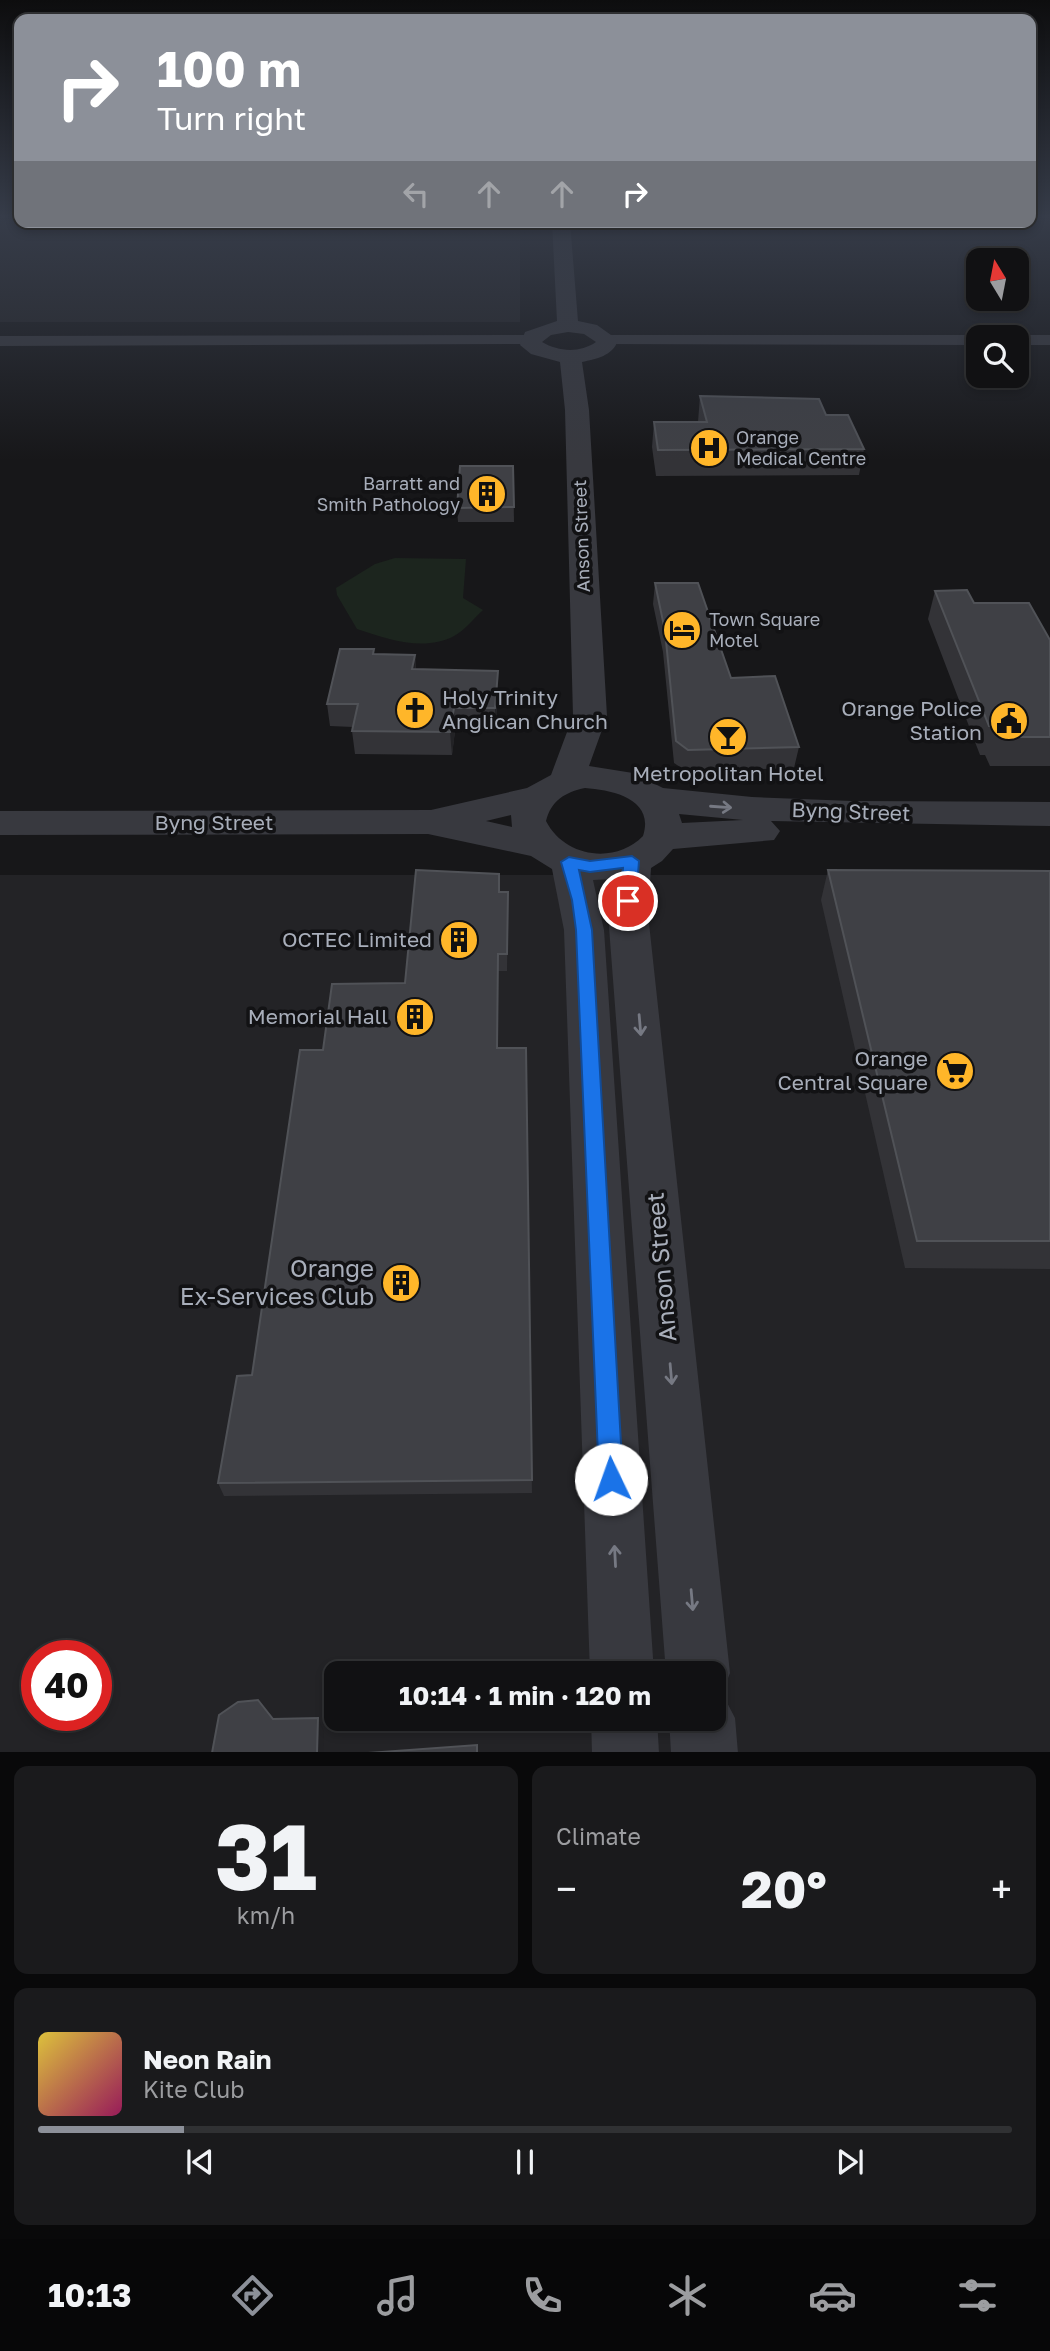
<!DOCTYPE html>
<html lang="en">
<head>
<meta charset="utf-8">
<style>
	:root { --surface:#111113; --page:#1a1a1c; --text:#f1f3f6; --muted:#9c9da0; --line:#303133; --accent:#8c9099 }
	body { margin:0; font-family:"Golos Text",sans-serif; background:var(--page); color:var(--text); height:100vh; display:flex; flex-direction:column; font-size:26px; white-space:nowrap }
	* { box-sizing:border-box; margin:0 }
	p { font-size:23px; color:var(--muted) }
	.icon { flex:none; width:38px; height:38px; fill:none; stroke:currentColor; stroke-width:2; stroke-linecap:round; stroke-linejoin:round }
	.map { position:relative; height:1752px; overflow:hidden }
	.side { display:flex; flex-direction:column; gap:14px; padding:14px; background:#09090a; flex:1 }
	.side>* { flex:none }
	.top-card { position:absolute; left:14px; top:14px; width:1022px; height:214px; border-radius:14px; box-shadow:0 4px 10px #0003,0 0 0 2px var(--line); background:#8c9099; color:#fff; overflow:hidden }
	.needle { width:46px; rotate:350deg }
	.tools { position:absolute; left:966px; top:248px; display:grid; gap:14px }
	.tools a { display:grid; place-items:center; width:63px; height:63px; border-radius:14px; background:var(--surface); box-shadow:0 4px 10px #0003,0 0 0 2px var(--line); font-size:35px }
	.speed { position:absolute; left:21px; top:1640px; display:flex; gap:14px; font-size:35px; font-weight:700; text-align:center }
	.speed>* { display:grid; place-content:center; width:91px; height:91px; border-radius:50%; background:var(--surface); box-shadow:0 4px 10px #0003,0 0 0 2px var(--line); line-height:1 }
	.speed .limit { border:10px solid #d22; background:#fff; color:#111 }
	.pin { position:absolute; display:grid; place-items:center; width:60px; height:60px; color:#fff; margin:-30px; border:4px solid #fff; border-radius:50%; box-shadow:0 2px 7px #0007 }
	.me { position:absolute; width:77px; margin:-38px; rotate:357deg; stroke-linejoin:round; filter:drop-shadow(0 0 5px #0008) }
	.turn { display:flex; align-items:center; gap:24px; height:147px; padding:0 28px; font-size:32px }
	.turn .icon { width:91px; height:91px; stroke-width:2.5 }
	.turn b { display:block; font-size:49px; line-height:60px }
	.lanes { display:flex; align-items:center; height:66px; padding:0 28px; background:#0003; justify-content:center; gap:35px; direction:ltr }
	.lanes .off { opacity:.35 }
	.big { font-size:52px; font-weight:700; line-height:1.1 }
	.side .card { flex:1; display:flex; flex-direction:column; justify-content:center; gap:10px; min-width:0; padding:0 24px; border-radius:14px; background:var(--page) }
	.side .dial { align-items:center; gap:0 }
	.dial b { font-size:91px; line-height:1 }
	.song { display:flex; align-items:center; gap:21px }
	.cover { width:84px; height:84px; border-radius:10px; background:linear-gradient(135deg,hsl(50 70% 55%),hsl(330 70% 35%)) }
	.played { height:7px; border-radius:4px; background:linear-gradient(90deg,var(--accent) 15%,var(--line) 15%) }
	.keys { display:flex; justify-content:space-around; direction:ltr }
	.heat { display:flex; justify-content:space-between; align-items:center; font-size:38px; direction:ltr }
	.side .tiles { flex:1; display:grid; gap:14px; grid-template-columns:1fr 1fr }
	.card:last-child { grid-column:span 2 }
	.trip { position:absolute; left:324px; top:1661px; width:402px; height:70px; border-radius:14px; background:var(--surface); box-shadow:0 4px 10px #0003,0 0 0 2px var(--line); font-weight:700; line-height:70px; text-align:center }
	.dock { display:flex; height:112px; justify-content:space-around; align-items:center; background:#070708; color:var(--muted) }
	.dock .icon { width:49px; height:49px }
	.dock .current { color:var(--accent) }
	.dock b { font-size:32px; color:var(--text) }
	.map>svg:first-child { display:block }
	.built { fill:#232326; fill-rule:evenodd }
	.green { fill:#1c251e }
	.lines { fill:none; stroke-linecap:round; stroke-linejoin:round }
	.minor { fill:#38393f; fill-rule:evenodd }
	.tertiary { fill:#38393f; fill-rule:evenodd }
	.wall { fill:#333337 }
	.shaded-wall { fill:#222225 }
	.building { fill:#3f4045; stroke:#505257; stroke-width:2 }
	.oneway { stroke:#767983 }
	.route { fill:#1a73e8; stroke:#114b97; stroke-width:2 }
	.labels { text-anchor:middle; stroke-width:7; stroke-linejoin:round; paint-order:stroke }
	.far-poi-label { font-size:18px; fill:#a8aeba; stroke:#121214; text-anchor:start }
	.far-street-label { font-size:18px; fill:#a8aeba; stroke:#121214 }
	.poi-label { font-size:21px; fill:#a8aeba; stroke:#121214; text-anchor:end }
	.street-label { font-size:21px; fill:#a8aeba; stroke:#121214 }
	.near-street-label { font-size:24px; fill:#a8aeba; stroke:#121214 }
	.near-poi-label { font-size:24px; fill:#a8aeba; stroke:#121214; text-anchor:end }
</style>
</head>
<body>
<div class="map">
<svg width="1050" height="1753" viewBox="0 0 1050 1753">
	<rect width="100%" height="100%" fill="#171719"/>
	<!-- built -->
	<g class="built">
		<path d="M10,216H19V222H520V322H0V226Z"/>
		<path d="M0,875H1050V1752H0ZM37,1656H96V1715H37ZM336,1673H714V1718H336Z"/>
	</g>
	<!-- green -->
	<path class="green" d="M395,558L466,559L463,598L483,610C474,618 464,631 454,636C424,652 387,639 357,629L337,595L336,588L375,564Z"/>
	<g class="lines">
		<!-- minor -->
		<g class="minor">
			<path d="M530,335L539,340L536,344L0,346V336Z"/>
			<path d="M607,335H978L986,338H978V345L601,344L598,340Z"/>
			<path d="M1017,335H1050V345H1017V338H1009Z"/>
		</g>
		<!-- tertiary -->
		<g class="tertiary">
			<path d="M552,222H570L578,321L597,325L618,340C613,356 596,359 582,362L589,410L607,716L589,766L633,773L663,788L752,797L852,801L1050,802V826L771,821L780,831L774,840L673,849L662,861L651,868L648,914L730,1673L722,1693L735,1718L738,1753H671L669,1718H714V1673H666L608,914L611,879L593,880L604,930L654,1673H590L564,930L552,869L531,856L428,834L0,835V811L431,810L527,788L551,775L573,716L565,410L560,362L531,354L520,345L525,332L557,321ZM568,332L584,334L596,342C580,353 559,352 542,342L551,335ZM585,788C613,790 655,799 643,836C615,865 564,857 546,821C551,801 565,792 585,788ZM679,814L743,820L682,823ZM511,815L512,827L486,821Z"/>
			<path d="M591,1718H657L659,1753H592Z"/>
		</g>
	</g>
	<!-- wall -->
	<g class="wall">
		<path d="M700,396L826,415L864,449L859,475L656,476L652,447L654,422H698Z"/>
		<path d="M513,466L514,522H458L457,508Z"/>
		<path d="M655,583L731,678L799,747L794,768L686,771L674,763L663,652L653,604Z"/>
		<path d="M935,591L974,603L1050,640V766H990L985,755H980L928,619Z"/>
		<path d="M374,649V654L415,655L416,669L498,671V694L495,731H455L452,755L355,754L352,731L353,727L330,726L327,704Z"/>
		<path d="M828,870L1050,871V1269L905,1268L821,900Z"/>
		<path d="M500,892H508L507,971H498L497,1048H526L532,1493L224,1496L218,1483L252,1375L323,1050L405,983Z"/>
	</g>
	<!-- shaded-wall -->
	<g class="shaded-wall">
		<path d="M415,655L416,677L412,669Z"/>
		<path d="M498,671V694L495,731V708Z"/>
		<path d="M454,708L455,731L452,755L450,732Z"/>
		<path d="M318,1718L324,1731L323,1753H317Z"/>
	</g>
	<!-- building -->
	<g class="building">
		<path d="M700,396L819,399L826,415H848L864,449L658,450L654,422H707Z"/>
		<path d="M460,466H513L514,507L457,508Z"/>
		<path d="M655,583H698L731,678L775,676L799,747L688,750L676,741L665,631Z"/>
		<path d="M967,590L974,603H1029L1050,640V737H999L994,726H989L935,591Z"/>
		<path d="M340,649H374L373,654L415,655L412,669L498,671L495,708H454L450,732L352,731L358,704H327Z"/>
		<path d="M416,870L499,874V892H508L507,954H498L497,1048H526L532,1480L218,1483L237,1376L252,1375L300,1050H323L332,984L405,983Z"/>
		<path d="M828,870L1050,871V1241H917Z"/>
		<path d="M258,1700L273,1719L318,1718L317,1753H212L219,1715L238,1702Z"/>
		<path d="M477,1745V1753H368Z"/>
	</g>
	<!-- one-way arrows -->
	<defs><path id="oneway-shaft" d="M-6 0H5M1.5-3L5.5 0L1.5 3" fill="none" stroke-width="1.6" stroke-linecap="round" stroke-linejoin="round" transform="scale(1.75)"/></defs>
	<g class="oneway">
		<use href="#oneway-shaft" transform="translate(721 807) rotate(4)"/>
		<use href="#oneway-shaft" transform="translate(640 1025) rotate(85)"/>
		<use href="#oneway-shaft" transform="translate(671 1374) rotate(85)"/>
		<use href="#oneway-shaft" transform="translate(615 1556) rotate(-93)"/>
		<use href="#oneway-shaft" transform="translate(692 1600) rotate(85)"/>
	</g>
	<!-- sky -->
	<linearGradient id="sky" x2="0" y2="1"><stop stop-color="#0d0d0e"/><stop offset="0.47" stop-color="#363c49"/><stop offset="1" stop-color="#363c49" stop-opacity="0"/></linearGradient>
	<rect width="1050" height="461" fill="url(#sky)"/>
	<!-- route -->
	<path class="route" d="M632,856L639,861L636,901L628,907L620,901L623,868L590,872L579,870L592,930L623,1479L620,1487L611,1491L603,1487L599,1479L576,930L572,900L561,862L569,857L590,861Z"/>
	<!-- icons -->
	<defs>
		<symbol id="hospital-disc" viewBox="-11 -11 22 22"><circle r="9.5" fill="#ffb629" stroke="#121214"/><path d="M-5-5h3v3.5h4V-5h3V5h-3V1.5h-4V5h-3Z" fill="#111"/></symbol>
		<symbol id="building-disc" viewBox="-11 -11 22 22"><circle r="9.5" fill="#ffb629" stroke="#121214"/><path d="M-4-6H4V6H1V3H-1V6H-4ZM-2.5-4.3h1.7v1.8h-1.7ZM.8-4.3h1.7v1.8H.8ZM-2.5-1h1.7V.8h-1.7ZM.8-1h1.7V.8H.8Z" fill="#111"/></symbol>
		<symbol id="hotel-disc" viewBox="-11 -11 22 22"><circle r="9.5" fill="#ffb629" stroke="#121214"/><path d="M-6-4.5h1.5V1H6V5H4.5V3h-9V5H-6ZM-4 0a1.8 1.8 0 1 1 3.6 0ZM.5 0V-2.5h3Q6-2.5 6 0Z" fill="#111"/></symbol>
		<symbol id="church-disc" viewBox="-11 -11 22 22"><circle r="9.5" fill="#ffb629" stroke="#121214"/><path d="M-1.2-6h2.4v3.5h3.3v2.4h-3.3V6h-2.4V-.1h-3.3v-2.4h3.3Z" fill="#111"/></symbol>
		<symbol id="civic-disc" viewBox="-11 -11 22 22"><circle r="9.5" fill="#ffb629" stroke="#121214"/><path d="M-.6-6.5H3V-4.5H.6V-3L4-1V1h2V6H-6V1h2V-1L-.6-3ZM-1.2 2.5V6h2.4V2.5Z" fill="#111"/></symbol>
		<symbol id="bar-disc" viewBox="-11 -11 22 22"><circle r="9.5" fill="#ffb629" stroke="#121214"/><path d="M-6-5H6L.8 .8V4.5H3.5V6h-7V4.5H-.8V.8Z" fill="#111"/></symbol>
		<symbol id="supermarket-disc" viewBox="-11 -11 22 22"><circle r="9.5" fill="#ffb629" stroke="#121214"/><path d="M-6-5.5h2.5l.6 2H6L4.5 2H-2.5L-4.4-4H-6ZM-1.5 3.2a1.3 1.3 0 1 0 .1 0ZM3 3.2a1.3 1.3 0 1 0 .1 0Z" fill="#111"/></symbol>
	</defs>
	<g fill-rule="evenodd">
		<use href="#hospital-disc" x="687" y="426" width="44" height="44"/>
		<use href="#building-disc" x="465" y="472" width="44" height="44"/>
		<use href="#hotel-disc" x="660" y="608" width="44" height="44"/>
		<use href="#church-disc" x="393" y="688" width="44" height="44"/>
		<use href="#civic-disc" x="987" y="699" width="44" height="44"/>
		<use href="#bar-disc" x="706" y="715" width="44" height="44"/>
		<use href="#building-disc" x="437" y="918" width="44" height="44"/>
		<use href="#building-disc" x="393" y="995" width="44" height="44"/>
		<use href="#supermarket-disc" x="933" y="1049" width="44" height="44"/>
		<use href="#building-disc" x="379" y="1261" width="44" height="44"/>
	</g>
	<g class="labels">
		<!-- far-poi labels -->
		<g class="far-poi-label">
			<text x="736" y="444">Orange<tspan x="736" dy="21">Medical Centre</tspan></text>
			<text x="460" y="490" text-anchor="end">Barratt and<tspan x="460" dy="21">Smith Pathology</tspan></text>
			<text x="709" y="626">Town Square<tspan x="709" dy="21">Motel</tspan></text>
		</g>
		<!-- far-street labels -->
		<g class="far-street-label">
			<text transform="translate(582 536) rotate(-92)" y="6">Anson Street</text>
		</g>
		<!-- poi labels -->
		<g class="poi-label">
			<text x="442" y="705" text-anchor="start">Holy Trinity<tspan x="442" dy="24">Anglican Church</tspan></text>
			<text x="982" y="716">Orange Police<tspan x="982" dy="24">Station</tspan></text>
			<text x="728" y="781" text-anchor="middle">Metropolitan Hotel</text>
			<text x="432" y="947">OCTEC Limited</text>
			<text x="388" y="1024">Memorial Hall</text>
			<text x="928" y="1066">Orange<tspan x="928" dy="24">Central Square</tspan></text>
		</g>
		<!-- street labels -->
		<g class="street-label">
			<text transform="translate(851 812) rotate(2)" y="7">Byng Street</text>
			<text x="214" y="830">Byng Street</text>
		</g>
		<!-- near-street labels -->
		<g class="near-street-label">
			<text transform="translate(662 1267) rotate(-95)" y="8">Anson Street</text>
		</g>
		<!-- near-poi labels -->
		<g class="near-poi-label">
			<text x="374" y="1277">Orange<tspan x="374" dy="28">Ex-Services Club</tspan></text>
		</g>
	</g>
</svg>
<div class="tools">
<a><svg class="needle" viewBox="-14 -14 28 28"><path d="M0-13l5 13h-10z" fill="#e53935"/><path d="M0 13l5-13h-10z" fill="#9c9da0"/></svg></a>
<a><svg class="icon" aria-label="search" viewBox="0 0 24 24"><circle cx="10" cy="10" r="6"/><path d="M15 15l6 6"/></svg></a>
</div>
<div class="speed"><div class="limit">40</div></div>
<div class="pin" style="left:628px;top:901px;background:#d93025"><svg class="icon" aria-label="arrive" viewBox="0 0 24 24"><path d="M6 21V4h12l-3 4 3 4H6"/></svg></div>
<svg class="me" style="left:611px;top:1479px" viewBox="-20 -20 40 40"><circle r="19" fill="#fff"/><path d="M0-13L10 11 0 6-10 11z" fill="#1a73e8"/></svg>
<div class="trip">10:14 · 1 min · 120 m</div>
<div class="top-card">
<div class="turn"><svg class="icon" aria-label="right" viewBox="0 0 24 24"><path d="M7 20v-9h11M14 6l5 5-5 5"/></svg><div><b>100 m</b>Turn right</div></div>
<div class="lanes"><svg class="icon off" aria-label="left" viewBox="0 0 24 24"><path d="M17 20v-9H6M10 6l-5 5 5 5"/></svg><svg class="icon off" aria-label="ahead" viewBox="0 0 24 24"><path d="M12 20V5M6 11l6-6 6 6"/></svg><svg class="icon off" aria-label="ahead" viewBox="0 0 24 24"><path d="M12 20V5M6 11l6-6 6 6"/></svg><svg class="icon" aria-label="right" viewBox="0 0 24 24"><path d="M7 20v-9h11M14 6l5 5-5 5"/></svg></div>
</div>
</div>
<section class="side">
<div class="tiles">
<div class="card dial"><b>31</b><p>km/h</p></div>
<div class="card"><p>Climate</p>
<div class="heat"><a>−</a><b class="big">20°</b><a>+</a></div>
</div>
<div class="card">
<div class="song"><i class="cover"></i><div><b>Neon Rain</b><p>Kite Club</p></div></div>
<div class="played"></div>
<div class="keys"><svg class="icon" aria-label="previous" viewBox="0 0 24 24"><path d="M18 5L8 12l10 7zM5 5v14"/></svg><svg class="icon" aria-label="pause" viewBox="0 0 24 24"><path d="M8 5v14M16 5v14"/></svg><svg class="icon" aria-label="next" viewBox="0 0 24 24"><path d="M6 5l10 7-10 7zM19 5v14"/></svg></div>
</div>
</div>
</section>
<nav class="dock">
<b>10:13</b>
<svg class="icon current" aria-label="directions" viewBox="0 0 24 24"><path d="M12 3l9 9-9 9-9-9zM9 14v-3h6M13 9l2 2-2 2"/></svg>
<svg class="icon" aria-label="music" viewBox="0 0 24 24"><path d="M9 18V5l10-2v13"/><circle cx="6" cy="18" r="3"/><circle cx="16" cy="16" r="3"/></svg>
<svg class="icon" aria-label="phone" viewBox="0 0 24 24"><path d="M5 4h4l2 5-3 2q2 4 5 5l2-3 5 2v4C11 20 4 13 5 4z"/></svg>
<svg class="icon" aria-label="climate" viewBox="0 0 24 24"><path d="M12 3v18M4 7l16 10M4 17L20 7"/></svg>
<svg class="icon" aria-label="car" viewBox="0 0 24 24"><path d="M5 17H2v-5l4-1 3-4h7l3 4 3 1v5h-3M9 17h6M6 11h13"/><circle cx="7" cy="17" r="2"/><circle cx="17" cy="17" r="2"/></svg>
<svg class="icon" aria-label="filters" viewBox="0 0 24 24"><path d="M4 7h16M4 17h16"/><circle cx="9" cy="7" r="2"/><circle cx="15" cy="17" r="2"/></svg>
</nav>
</body>
</html>
